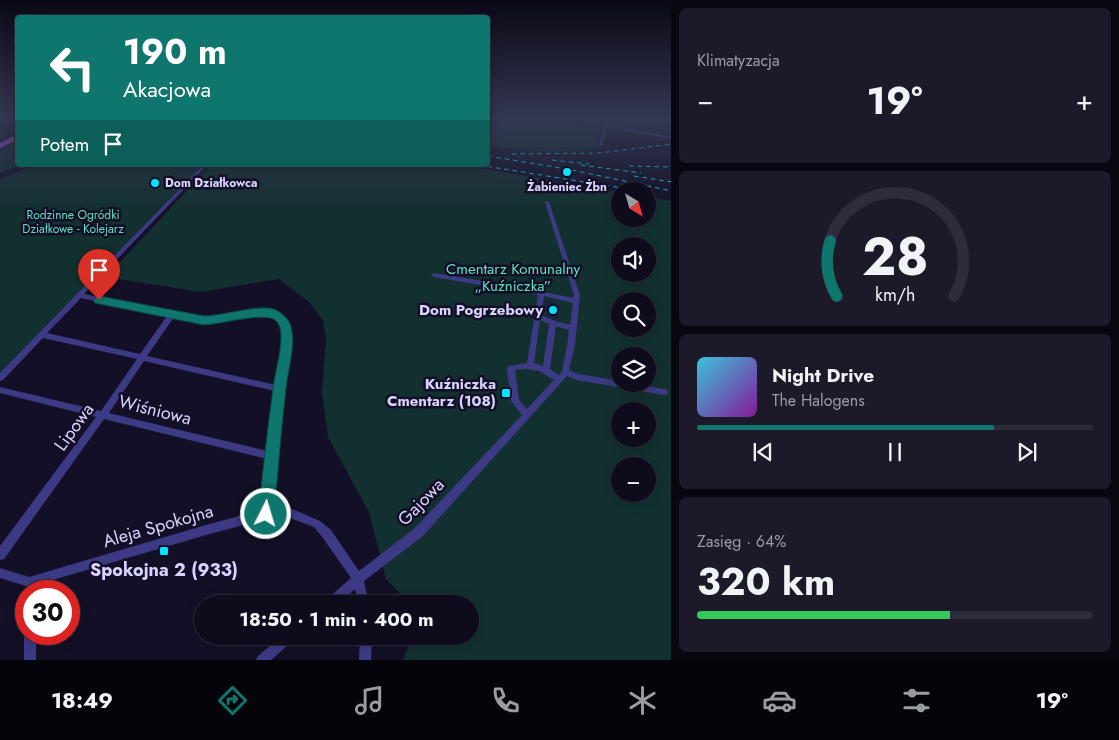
<!DOCTYPE html>
<html lang="pl">
<head>
<meta charset="utf-8">
<style>
	:root { --surface:#0e0b1c; --page:#1c1929; --text:#f1f3f6; --muted:#9b9ba3; --line:#2e2b3b; --accent:#0f766e }
	body { margin:0; font-family:Jost,sans-serif; background:var(--page); color:var(--text); height:100vh; display:flex; flex-direction:column; font-size:19px; white-space:nowrap }
	* { box-sizing:border-box; margin:0 }
	p { font-size:16px; color:var(--muted) }
	.icon { flex:none; width:28px; height:28px; fill:none; stroke:currentColor; stroke-width:2; stroke-linecap:round; stroke-linejoin:round }
	.map { position:relative; flex:1; overflow:hidden }
	.drawer { display:flex; flex-direction:column; gap:8px; padding:8px; background:#08060f; width:448px }
	.drawer>* { flex:none }
	.guide { position:absolute; left:15px; top:15px; width:475px; height:152px; border-radius:5px; box-shadow:0 2px 12px #0003,0 0 0 1px var(--line); background:#0f766e; color:#fff; overflow:hidden }
	.needle { width:32px; rotate:143deg }
	.tools { position:absolute; left:611px; top:182px; display:grid; gap:10px }
	.tools a { display:grid; place-items:center; width:45px; height:45px; border-radius:50%; background:var(--surface); box-shadow:0 2px 12px #0003,0 0 0 1px var(--line); font-size:25px }
	.speed { position:absolute; left:15px; top:580px; display:flex; gap:10px; font-size:25px; font-weight:700; text-align:center }
	.speed>* { display:grid; place-content:center; width:65px; height:65px; border-radius:50%; background:var(--surface); box-shadow:0 2px 12px #0003,0 0 0 1px var(--line); line-height:1 }
	.speed .limit { border:8px solid #d22; background:#fff; color:#111 }
	.pin { position:absolute; display:grid; place-items:center; width:42px; height:42px; color:#fff; margin:-51px -21px; border-radius:50% 50% 50% 0; rotate:-45deg; box-shadow:0 0 5px #0007 }
	.pin .icon { rotate:45deg }
	.me { position:absolute; width:55px; margin:-28px; rotate:5deg; stroke-linejoin:round; filter:drop-shadow(0 0 4px #0008) }
	.turn { display:flex; align-items:center; gap:18px; height:105px; padding:0 25px; font-size:22px }
	.turn .icon { width:65px; height:65px; stroke-width:2.5 }
	.turn b { display:block; font-size:35px; line-height:42px }
	.then { display:flex; align-items:center; height:48px; padding:0 25px; background:#0003; gap:10px; font-size:19px }
	.big { font-size:38px; font-weight:700; line-height:1.1 }
	.drawer .tile { flex:1; display:flex; flex-direction:column; justify-content:center; gap:8px; min-width:0; padding:0 18px; border-radius:8px; background:var(--page) }
	.drawer .dial { align-items:center; gap:0 }
	.dial svg { height:130px; overflow:visible; fill:none; stroke:var(--line); stroke-width:7; stroke-linecap:round; text-anchor:middle }
	.dial text { fill:var(--text); stroke:none }
	.song { display:flex; align-items:center; gap:15px }
	.cover { width:60px; height:60px; border-radius:8px; background:linear-gradient(135deg,hsl(190 70% 55%),hsl(290 70% 35%)) }
	.played { height:5px; border-radius:2px; background:linear-gradient(90deg,var(--accent) 75%,var(--line) 75%) }
	.keys { display:flex; justify-content:space-around; direction:ltr }
	.heat { display:flex; justify-content:space-between; align-items:center; font-size:28px; direction:ltr }
	.charge { height:8px; border-radius:4px; background:linear-gradient(90deg,#34c759 64%,var(--line) 0) }
	.trip { position:absolute; left:194px; top:595px; width:285px; height:50px; border-radius:25px; background:var(--surface); box-shadow:0 2px 12px #0003,0 0 0 1px var(--line); font-weight:700; line-height:50px; text-align:center }
	.dock { display:flex; height:80px; justify-content:space-around; align-items:center; background:#06040b; color:var(--muted) }
	.dock .icon { width:35px; height:35px }
	.dock .current { color:var(--accent) }
	.dock b { font-size:22px; color:var(--text) }
	main { display:flex; flex:1; min-height:0 }
	.map>svg:first-child { display:block }
	.green { fill:#12302f; fill-rule:evenodd }
	.building { fill:#241b47 }
	.lines { fill:none; stroke-linecap:round; stroke-linejoin:round }
	.street { fill:#3d3a85; fill-rule:evenodd }
	.primary { fill:#c25bff; fill-rule:evenodd }
	.rail { stroke:#00e5ff; stroke-width:1; stroke-dasharray:4.5 4; stroke-linecap:butt }
	.route { fill:#0f766e; stroke:#0a4d48 }
	.poi-dot { fill:#00e5ff; stroke:#130f26; stroke-width:2 }
	.labels { text-anchor:middle; stroke-width:5; stroke-linejoin:round; paint-order:stroke }
	.far-poi-label { font-size:12px; font-weight:bold; fill:#d9d4ff; stroke:#130f26; text-anchor:start }
	.far-park-label { font-size:12px; fill:#5fe0c0; stroke:#130f26 }
	.park-label { font-size:15px; fill:#5fe0c0; stroke:#130f26 }
	.poi-label { font-size:15px; font-weight:bold; fill:#d9d4ff; stroke:#130f26; text-anchor:end }
	.near-street-label { font-size:18px; fill:#d9d4ff; stroke:#130f26 }
	.near-poi-label { font-size:18px; font-weight:bold; fill:#d9d4ff; stroke:#130f26 }
</style>
</head>
<body>
<main>
<div class="map">
<svg width="672" height="660" viewBox="0 0 672 660">
	<rect width="100%" height="100%" fill="#130f26"/>
	<!-- green -->
	<g class="green">
		<path d="M488,119H575L574,124L601,128L595,146L601,149L552,152L488,147Z"/>
		<path d="M17,138L18,165H20L0,173V148L10,145Z"/>
		<path d="M34,165H207L0,380V179Z"/>
		<path d="M211,165H460L620,192V219H648V197L671,201V660H403L412,636H470V604H410L386,579L369,512L328,437L322,392L326,339L323,320L310,303L279,279L200,292L106,277ZM620,246H648V274H620ZM620,301H648V329H620ZM620,356H648V384H620ZM620,411H648V439H620ZM620,466H648V494H620Z"/>
	</g>
	<!-- building -->
	<path class="building" d="M547,300L560,305L558,319L548,316V314L545,312Z"/>
	<g class="lines">
		<!-- street -->
		<g class="street">
			<path d="M604,119H608L607,125L672,137V139L606,127L602,146L599,147Z"/>
			<path d="M672,121V126L670,125V122Z"/>
			<path d="M203,165H207L84,294L204,318L220,317L260,310L271,311L281,315L288,325L290,338L283,389L271,509L290,508L320,521L331,530L359,571L415,528L522,415L511,401L507,368L508,366L527,363L538,295L434,277L431,275L434,273L520,287L573,298L574,295L545,202V201L549,202L580,295L575,345L569,370L578,374L620,381V384H636L664,389L667,390L668,392L667,394L664,395L577,380L567,376L423,536L364,581L369,604H358L355,589L339,604H325L326,600L351,578L323,538L314,527L290,518L266,519L206,535L29,587L0,578V568L29,577L206,525L262,510L267,459L104,419L4,559L0,560V546L96,417L0,393V387L101,411L137,359L43,338L3,380L0,381V373ZM544,296L573,303L570,325L555,321L541,315ZM81,298L167,316L140,354L47,333ZM260,314C265,315 271,315 276,318C290,329 278,369 276,385L147,356L174,317L204,324L220,323ZM540,320L549,324L543,366L534,363ZM556,326L569,330L567,345L562,372L559,375L550,369ZM144,361L275,391L268,451L109,413ZM526,369L539,371L554,380L527,409L519,400L515,370Z"/>
			<path d="M26,630V634H36V660H24V634Z"/>
			<path d="M281,636H296L294,640L271,660H256L258,656Z"/>
			<path d="M360,636H372L371,660H359Z"/>
		</g>
		<!-- primary -->
		<path class="primary" d="M18,134V139L0,148V143Z"/>
		<!-- rail -->
		<g class="rail">
			<path d="M512,154L600,153L672,144"/>
			<path d="M488,156L567,169L672,191"/>
			<path d="M552,160L589,164"/>
			<path d="M479,165L640,191"/>
			<path d="M581,165L641,173"/>
			<path d="M629,166L672,167"/>
			<path d="M634,176L672,182"/>
		</g>
	</g>
	<!-- sky -->
	<linearGradient id="sky" x2="0" y2="1"><stop stop-color="#0a0815"/><stop offset="0.56" stop-color="#333752"/><stop offset="1" stop-color="#333752" stop-opacity="0"/></linearGradient>
	<rect width="672" height="212" fill="url(#sky)"/>
	<!-- route -->
	<path class="route" d="M99,296L204,316C223,316 261,303 276,310C283,314 289,319 291,327C296,345 288,369 286,388C281,430 278,472 274,514L272,520L266,522L260,520L258,514C263,473 267,431 273,389C275,372 281,354 281,337C281,331 280,324 275,320C265,312 220,324 204,325L95,303L93,300Z"/>
	<!-- markers -->
	<g class="poi-dot">
		<circle cx="567" cy="172" r="5"/>
		<circle cx="155" cy="183" r="5"/>
		<circle cx="553" cy="310" r="5"/>
		<rect x="501" y="388" width="10" height="10" rx="2.5"/>
		<rect x="159" y="546" width="10" height="10" rx="2.5"/>
	</g>
	<g class="labels">
		<!-- far-poi labels -->
		<g class="far-poi-label">
			<text x="165" y="187">Dom Działkowca</text>
			<text x="567" y="191" text-anchor="middle">Żabieniec Żbn</text>
		</g>
		<!-- far-park labels -->
		<g class="far-park-label">
			<text x="73" y="219">Rodzinne Ogródki<tspan x="73" dy="14">Działkowe - Kolejarz</tspan></text>
		</g>
		<!-- park labels -->
		<g class="park-label">
			<text x="513" y="274">Cmentarz Komunalny<tspan x="513" dy="17">„Kuźniczka”</tspan></text>
		</g>
		<!-- poi labels -->
		<g class="poi-label">
			<text x="543" y="315">Dom Pogrzebowy</text>
			<text x="496" y="389">Kuźniczka<tspan x="496" dy="17">Cmentarz (108)</tspan></text>
		</g>
		<!-- near-street labels -->
		<g class="near-street-label">
			<text transform="translate(155 410) rotate(14)" y="6">Wiśniowa</text>
			<text transform="translate(74 427) rotate(-54)" y="6">Lipowa</text>
			<text transform="translate(421 502) rotate(-46)" y="6">Gajowa</text>
			<text transform="translate(158 526) rotate(-16)" y="6">Aleja Spokojna</text>
		</g>
		<!-- near-poi labels -->
		<g class="near-poi-label">
			<text x="164" y="576">Spokojna 2 (933)</text>
		</g>
	</g>
</svg>
<div class="tools">
<a><svg class="needle" viewBox="-14 -14 28 28"><path d="M0-13l5 13h-10z" fill="#e53935"/><path d="M0 13l5-13h-10z" fill="#9b9ba3"/></svg></a>
<a><svg class="icon" aria-label="sound" viewBox="0 0 24 24"><path d="M4 9h4l5-4v14l-5-4H4zM17 9q2 3 0 6"/></svg></a>
<a><svg class="icon" aria-label="search" viewBox="0 0 24 24"><circle cx="10" cy="10" r="6"/><path d="M15 15l6 6"/></svg></a>
<a><svg class="icon" aria-label="layers" viewBox="0 0 24 24"><path d="M12 4l9 5-9 5-9-5zM3 14l9 5 9-5"/></svg></a>
<a>+</a>
<a>−</a>
</div>
<div class="speed"><div class="limit">30</div></div>
<div class="pin" style="left:99px;top:300px;background:#d93025"><svg class="icon" aria-label="arrive" viewBox="0 0 24 24"><path d="M6 21V4h12l-3 4 3 4H6"/></svg></div>
<svg class="me" style="left:266px;top:514px" viewBox="-20 -20 40 40"><circle r="17" fill="#0f766e" stroke="#fff" stroke-width="3"/><path d="M0-11L8 9 0 5-8 9z" fill="#fff"/></svg>
<div class="trip">18:50 · 1 min · 400 m</div>
<div class="guide">
<div class="turn"><svg class="icon" aria-label="left" viewBox="0 0 24 24"><path d="M17 20v-9H6M10 6l-5 5 5 5"/></svg><div><b>190 m</b>Akacjowa</div></div>
<div class="then">Potem<svg class="icon" aria-label="arrive" viewBox="0 0 24 24"><path d="M6 21V4h12l-3 4 3 4H6"/></svg></div>
</div>
</div>
<section class="drawer">
<div class="tile"><p>Klimatyzacja</p>
<div class="heat"><a>−</a><b class="big">19°</b><a>+</a></div>
</div>
<div class="tile dial"><svg viewBox="0 0 100 80">
<path d="M14 69A42 42 0 1 1 86 69"/>
<path d="M14 69A42 42 0 0 1 10 35" stroke="#0f766e"/>
<text x="50" y="56" font-size="32" font-weight="700">28</text>
<text x="50" y="72" font-size="11">km/h</text>
</svg></div>
<div class="tile">
<div class="song"><i class="cover"></i><div><b>Night Drive</b><p>The Halogens</p></div></div>
<div class="played"></div>
<div class="keys"><svg class="icon" aria-label="previous" viewBox="0 0 24 24"><path d="M18 5L8 12l10 7zM5 5v14"/></svg><svg class="icon" aria-label="pause" viewBox="0 0 24 24"><path d="M8 5v14M16 5v14"/></svg><svg class="icon" aria-label="next" viewBox="0 0 24 24"><path d="M6 5l10 7-10 7zM19 5v14"/></svg></div>
</div>
<div class="tile"><p>Zasięg · 64%</p><b class="big">320 km</b><div class="charge"></div></div>
</section>
</main>
<nav class="dock">
<b>18:49</b>
<svg class="icon current" aria-label="directions" viewBox="0 0 24 24"><path d="M12 3l9 9-9 9-9-9zM9 14v-3h6M13 9l2 2-2 2"/></svg>
<svg class="icon" aria-label="music" viewBox="0 0 24 24"><path d="M9 18V5l10-2v13"/><circle cx="6" cy="18" r="3"/><circle cx="16" cy="16" r="3"/></svg>
<svg class="icon" aria-label="phone" viewBox="0 0 24 24"><path d="M5 4h4l2 5-3 2q2 4 5 5l2-3 5 2v4C11 20 4 13 5 4z"/></svg>
<svg class="icon" aria-label="climate" viewBox="0 0 24 24"><path d="M12 3v18M4 7l16 10M4 17L20 7"/></svg>
<svg class="icon" aria-label="car" viewBox="0 0 24 24"><path d="M5 17H2v-5l4-1 3-4h7l3 4 3 1v5h-3M9 17h6M6 11h13"/><circle cx="7" cy="17" r="2"/><circle cx="17" cy="17" r="2"/></svg>
<svg class="icon" aria-label="filters" viewBox="0 0 24 24"><path d="M4 7h16M4 17h16"/><circle cx="9" cy="7" r="2"/><circle cx="15" cy="17" r="2"/></svg>
<b>19°</b>
</nav>
</body>
</html>
